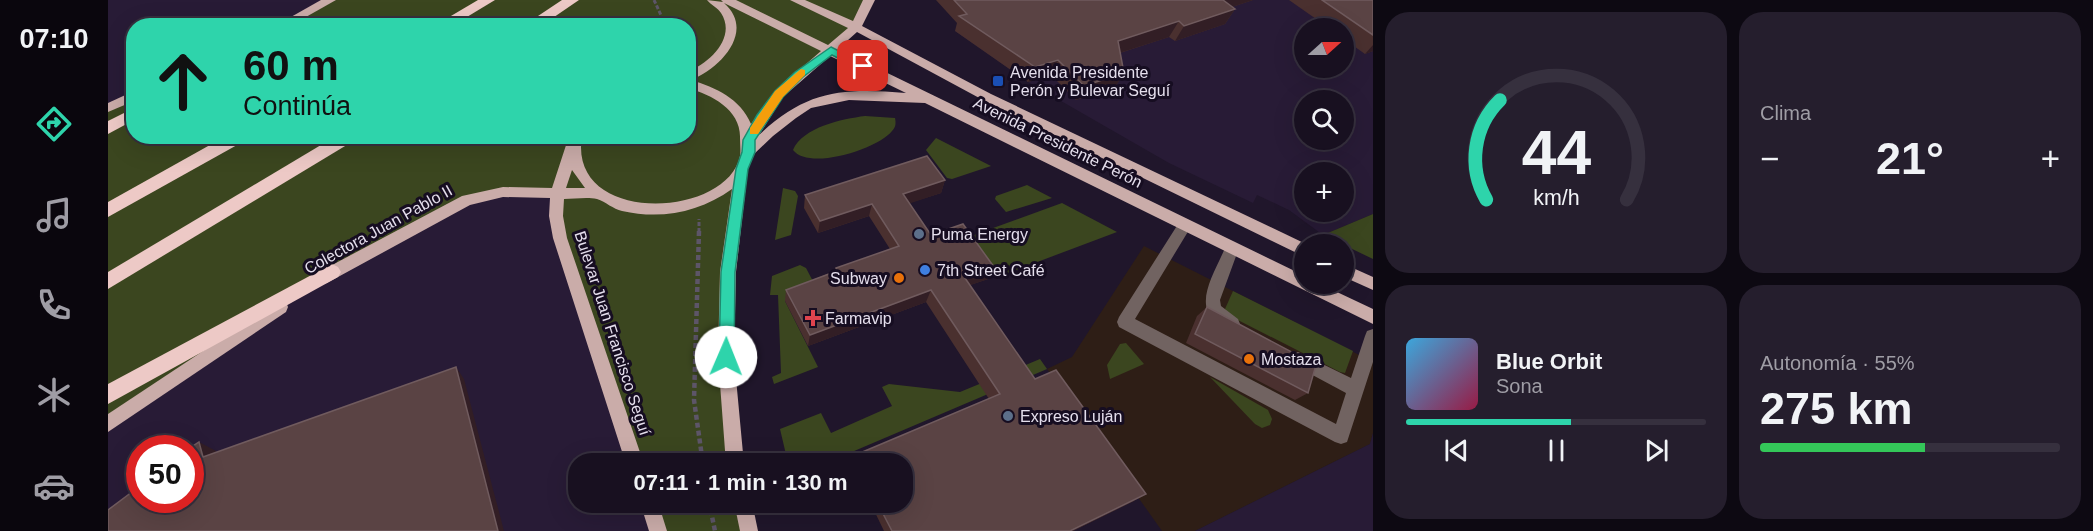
<!DOCTYPE html>
<html lang="es">
<head>
<meta charset="utf-8">
<style>
	:root { --surface:#181020; --page:#251e2d; --text:#f1f3f6; --muted:#9f9da5; --line:#36303e; --accent:#2ed4ab }
	body { margin:0; font-family:Helvetica,sans-serif; background:var(--page); color:var(--text); height:100vh; display:flex; flex-direction:column; font-size:22px; white-space:nowrap }
	* { box-sizing:border-box; margin:0 }
	p { font-size:20px; color:var(--muted) }
	.icon { flex:none; width:33px; height:33px; fill:none; stroke:currentColor; stroke-width:2; stroke-linecap:round; stroke-linejoin:round }
	.map { position:relative; flex:1; overflow:hidden }
	.details { display:flex; flex-direction:column; gap:12px; padding:12px; background:#0d0912; width:720px }
	.details>* { flex:none }
	.banner { position:absolute; left:18px; top:18px; width:570px; height:126px; border-radius:24px; box-shadow:0 6px 24px #0002,0 0 0 2px var(--line); background:#2ed4ab; color:#111; overflow:hidden }
	.needle { width:39px; rotate:69deg }
	.buttons { position:absolute; left:1186px; top:18px; display:grid; gap:12px }
	.buttons a { display:grid; place-items:center; width:60px; height:60px; border-radius:50%; background:var(--surface); box-shadow:0 6px 24px #0002,0 0 0 2px var(--line); font-size:30px }
	.speed { position:absolute; left:18px; top:435px; display:flex; gap:12px; font-size:30px; font-weight:700; text-align:center }
	.speed>* { display:grid; place-content:center; width:78px; height:78px; border-radius:50%; background:var(--surface); box-shadow:0 6px 24px #0002,0 0 0 2px var(--line); line-height:1 }
	.speed .limit { border:9px solid #d22; background:#fff; color:#111 }
	.pin { position:absolute; display:grid; place-items:center; width:51px; height:51px; color:#fff; margin:-26px; border-radius:12px; box-shadow:0 3px 9px #0006 }
	.me { position:absolute; width:66px; margin:-33px; rotate:1deg; stroke-linejoin:round; filter:drop-shadow(0 0 4px #0008) }
	.turn { display:flex; align-items:center; gap:21px; height:126px; padding:0 18px; font-size:27px }
	.turn .icon { width:78px; height:78px; stroke-width:2.5 }
	.turn b { display:block; font-size:42px; line-height:51px }
	.big { font-size:45px; font-weight:600; line-height:1.1 }
	.details .widget { flex:1; display:flex; flex-direction:column; justify-content:center; gap:9px; min-width:0; padding:0 21px; border-radius:24px; background:var(--page) }
	.details .dial { align-items:center; gap:0 }
	.dial svg { height:156px; overflow:visible; fill:none; stroke:var(--line); stroke-width:7; stroke-linecap:round; text-anchor:middle }
	.dial text { fill:var(--text); stroke:none }
	.song { display:flex; align-items:center; gap:18px }
	.cover { width:72px; height:72px; border-radius:9px; background:linear-gradient(135deg,hsl(200 70% 55%),hsl(340 70% 35%)) }
	.played { height:6px; border-radius:3px; background:linear-gradient(90deg,var(--accent) 55%,var(--line) 55%) }
	.keys { display:flex; justify-content:space-around; direction:ltr }
	.heat { display:flex; justify-content:space-between; align-items:center; font-size:33px; direction:ltr }
	.charge { height:9px; border-radius:4px; background:linear-gradient(90deg,#34c759 55%,var(--line) 0) }
	.details .tiles { flex:1; display:grid; gap:12px; grid-template-columns:repeat(2,1fr) }
	.trip { position:absolute; left:460px; top:453px; width:345px; height:60px; border-radius:24px; background:var(--surface); box-shadow:0 6px 24px #0002,0 0 0 2px var(--line); font-weight:600; line-height:60px; text-align:center }
	main { display:flex; flex:1; min-height:0 }
	.tab-bar { display:flex; flex-direction:column; width:108px; justify-content:space-around; align-items:center; background:#0a060d; color:var(--muted) }
	.tab-bar .icon { width:42px; height:42px }
	.tab-bar .on { color:var(--accent) }
	.tab-bar b { font-size:27px; color:var(--text) }
	.map>svg:first-child { display:block }
	.commercial { fill:#2e1e16 }
	.built { fill:#281b36; fill-rule:evenodd }
	.green { fill:#3b461f }
	.lines { fill:none; stroke-linecap:round; stroke-linejoin:round }
	.path-far1 { stroke:#5d5568; stroke-width:3; stroke-dasharray:4 2; stroke-linecap:butt }
	.path { stroke:#5d5568; stroke-width:4.5; stroke-dasharray:5 3; stroke-linecap:butt }
	.minor { fill:#716361; fill-rule:evenodd }
	.major { fill:#caaca9; fill-rule:evenodd }
	.highway { fill:#edc9c6; fill-rule:evenodd }
	.wall { fill:#4a302f }
	.shaded-wall { fill:#321e25 }
	.building { fill:#5a4344; stroke:#705b5e; stroke-width:1.5 }
	.route { fill:#2ed4ab; stroke:#1e8a6f; stroke-width:1.5 }
	.slow { fill:#f59e0b }
	.transit-dot { fill:#1a4fb4; stroke:#160d21; stroke-width:2 }
	.service-dot { fill:#5c6f8a; stroke:#160d21; stroke-width:2 }
	.shop-dot { fill:#3f7fe0; stroke:#160d21; stroke-width:2 }
	.food-dot { fill:#e8710a; stroke:#160d21; stroke-width:2 }
	.health-dot { fill:#e0444e; stroke:#160d21; stroke-width:2 }
	.labels { text-anchor:middle; stroke-width:6; stroke-linejoin:round; paint-order:stroke }
	.poi-label { font-size:16px; fill:#e5dfed; stroke:#160d21; text-anchor:start }
	.street-label { font-size:16px; fill:#e5dfed; stroke:#160d21 }
</style>
</head>
<body>
<main>
<nav class="tab-bar">
<b>07:10</b>
<svg class="icon on" aria-label="directions" viewBox="0 0 24 24"><path d="M12 3l9 9-9 9-9-9zM9 14v-3h6M13 9l2 2-2 2"/></svg>
<svg class="icon" aria-label="music" viewBox="0 0 24 24"><path d="M9 18V5l10-2v13"/><circle cx="6" cy="18" r="3"/><circle cx="16" cy="16" r="3"/></svg>
<svg class="icon" aria-label="phone" viewBox="0 0 24 24"><path d="M5 4h4l2 5-3 2q2 4 5 5l2-3 5 2v4C11 20 4 13 5 4z"/></svg>
<svg class="icon" aria-label="climate" viewBox="0 0 24 24"><path d="M12 3v18M4 7l16 10M4 17L20 7"/></svg>
<svg class="icon" aria-label="car" viewBox="0 0 24 24"><path d="M5 17H2v-5l4-1 3-4h7l3 4 3 1v5h-3M9 17h6M6 11h13"/><circle cx="7" cy="17" r="2"/><circle cx="17" cy="17" r="2"/></svg>
</nav>
<div class="map">
<svg width="1265" height="531" viewBox="0 0 1265 531">
	<rect width="100%" height="100%" fill="#20162b"/>
	<!-- commercial -->
	<path class="commercial" d="M1036,246L1265,362V433L1262,444L1087,531H1054L939,369L964,357Z"/>
	<!-- built -->
	<g class="built">
		<path d="M0,0H222L172,25L26,26L25,95L0,108Z"/>
		<path d="M922,0H1259L1265,4V214L1215,235L1181,210L1149,195L1145,203L1061,163L920,82L847,31L928,7ZM1197,28H1236V68H1197ZM1197,100H1236V140H1197ZM1197,172H1236V212H1197Z"/>
		<path d="M450,191L527,463L471,464V502L541,503L550,531H0V424L224,272L359,200ZM32,448H82V500H32Z"/>
		<path d="M1265,433V531H1087L1262,444Z"/>
	</g>
	<!-- green -->
	<g class="green">
		<path d="M222,0H761L748,27L691,75L641,140L620,272L627,463H527L464,278L450,192L359,200L224,272L0,424V108L25,95L26,136H580V26L172,25Z"/>
		<path d="M757,116L787,118C788,123 788,127 784,131C770,149 701,171 685,150C695,127 734,119 757,116Z"/>
		<path d="M828,138L883,166L844,179L839,178L818,150Z"/>
		<path d="M919,185L944,198L898,212L887,199L888,196Z"/>
		<path d="M675,188L687,191L690,196L683,235L667,240Z"/>
		<path d="M954,203L1009,232L892,276L863,236Z"/>
		<path d="M1265,214V259L1215,235Z"/>
		<path d="M692,265L698,268L709,289L677,301L710,367L666,384L664,377L673,373L670,295H662L664,276Z"/>
		<path d="M1125,291L1245,351L1237,373L1232,372L1122,316L1117,309Z"/>
		<path d="M1018,343L1036,364L1002,379L999,365L1012,344Z"/>
		<path d="M932,359L939,369L718,463H680L672,429L713,413L723,433L784,406L774,387L781,384L852,392Z"/>
		<path d="M1102,377L1160,410L1164,419L1162,425L1154,428L1147,424Z"/>
		<path d="M541,503H635L641,531H550Z"/>
	</g>
	<g class="lines">
		<!-- path-far1 -->
		<g class="path-far1">
			<path d="M546,0L558,26"/>
			<path d="M591,232V219"/>
		</g>
		<!-- path -->
		<g class="path">
			<path d="M591,231L586,400L595,464"/>
			<path d="M601,502L607,531"/>
		</g>
		<!-- minor -->
		<g class="minor">
			<path d="M1077,219L1082,221L1084,225L1027,319L1228,424L1238,393L1184,364L1182,359L1184,354L1190,352L1243,378L1257,336L1259,331L1265,329V362L1239,442L1233,444L1227,442L1011,327L1009,322L1011,317L1072,221Z"/>
			<path d="M1124,242L1129,244L1131,248L1112,300L1113,306L1130,319L1132,324L1130,329L1124,331C1078,314 1104,279 1117,248L1119,244Z"/>
		</g>
		<!-- major -->
		<g class="major">
			<path d="M213,0H228L182,26H167Z"/>
			<path d="M599,0L615,2L613,0H628L720,45L740,28L682,0H697L745,21L755,0H767L754,26L883,94L1198,244L1197,257L875,100L749,32L730,49L1197,276V284H1212L1265,309V324L817,103L741,100L703,108L688,118L665,136L645,155L640,167L628,272L626,357L636,464H618L610,357L612,272L624,189C592,212 554,220 514,211C505,209 498,202 489,199C479,197 466,199 456,199L455,216L459,238L536,464H518L445,238L441,216L442,198L395,197L362,205L219,283L214,284L209,283L206,278L209,273L354,196L395,187L444,188L461,136H474C459,226 619,219 632,156C633,151 632,144 632,138C633,110 604,95 580,88V72C601,63 629,38 613,13C610,8 603,5 599,0ZM616,3L713,51L667,91L643,124C632,98 608,88 583,80C612,69 648,31 616,3ZM722,56L798,93C734,88 699,90 651,135L675,97ZM464,170L477,188H458Z"/>
			<path d="M26,91V101L0,112V103Z"/>
			<path d="M1236,264L1265,277V290L1236,277Z"/>
			<path d="M172,300L178,302L180,307L178,312L0,432V414Z"/>
			<path d="M532,502H550L559,531H541Z"/>
			<path d="M626,502H644L650,531H632Z"/>
		</g>
		<!-- highway -->
		<g class="highway">
			<path d="M370,0H387L344,26H326Z"/>
			<path d="M454,0H471L433,26H415Z"/>
			<path d="M26,108V120L0,134V121Z"/>
			<path d="M118,136H140L138,140L0,217V202Z"/>
			<path d="M228,136H249L247,140L0,289V272Z"/>
			<path d="M224,264L230,267L233,272L230,277L0,404V384Z"/>
		</g>
	</g>
	<!-- wall -->
	<g class="wall">
		<path d="M828,0H1145L1124,7L1127,9L1117,24L1067,41L1061,37L1012,53L1016,73L1007,87L968,100L943,75L920,82L847,31L849,23Z"/>
		<path d="M1181,0H1265V51L1257,54L1236,39V28H1221Z"/>
		<path d="M837,180L833,193L801,203L823,235L886,267L880,279L862,285L927,379L1026,501L965,531H776L762,502H795V464H743L745,456L881,399L818,302L700,346L677,301L678,290L727,271L728,268L782,249L761,216L710,233L696,208L697,195Z"/>
		<path d="M1099,307L1200,393L1187,400L1078,343L1089,316Z"/>
	</g>
	<!-- shaded-wall -->
	<g class="shaded-wall">
		<path d="M1112,0H1145L1103,14Z"/>
		<path d="M1127,9L1117,24L1067,41L1076,26Z"/>
		<path d="M1071,21L1061,37L1002,56L1010,41Z"/>
		<path d="M1265,45V51L1257,54Z"/>
		<path d="M950,60L943,75L920,82L927,67Z"/>
		<path d="M1016,73L1007,87L968,100L976,86Z"/>
		<path d="M837,180L833,193L791,207L795,194Z"/>
		<path d="M764,204L761,216L710,233L712,221Z"/>
		<path d="M886,267L880,279L851,289L857,278Z"/>
		<path d="M823,290L818,302L700,346L702,335Z"/>
		<path d="M348,367L356,379L396,531H390Z"/>
		<path d="M91,442L108,451L112,466L95,457Z"/>
		<path d="M1038,494L1026,501L965,531H962Z"/>
	</g>
	<!-- building -->
	<g class="building">
		<path d="M846,0H1115L1127,9L1076,26L1071,21L1010,41L1016,73L976,86L950,60L927,67L851,16L859,14Z"/>
		<path d="M1214,0H1265V35Z"/>
		<path d="M819,156L837,180L795,194L823,235L855,224L886,267L857,278L927,379L948,370L1038,494L962,531H784L769,502H795V464H749L745,456L892,394L823,290L702,335L678,290L729,271L728,268L791,246L764,204L712,221L697,195Z"/>
		<path d="M1099,307L1208,365L1200,393L1087,334Z"/>
		<path d="M348,367L390,531H0V510L32,486V500H82V448L91,442L95,457Z"/>
	</g>
	<!-- route -->
	<path class="route" d="M723,47L761,66L755,70L751,69L724,55L695,77L675,97L647,140V152L640,169L627,272L626,357L624,361L618,363L613,361L611,357L613,272L628,169L634,152L635,140L649,115L667,91L687,72Z"/>
	<!-- slow -->
	<path class="slow" d="M693,69L697,70V75L675,97L650,134H642V128L667,91Z"/>
	<!-- markers -->
	<rect class="transit-dot" x="884" y="75" width="12" height="12" rx="3"/>
	<g class="service-dot">
		<circle cx="811" cy="234" r="6"/>
		<circle cx="900" cy="416" r="6"/>
	</g>
	<circle class="shop-dot" cx="817" cy="270" r="6"/>
	<g class="food-dot">
		<circle cx="791" cy="278" r="6"/>
		<circle cx="1141" cy="359" r="6"/>
	</g>
	<path class="health-dot" d="M702 309h6v6h6v6h-6v6h-6v-6h-6v-6h6z"/>
	<g class="labels">
		<!-- poi labels -->
		<g class="poi-label">
			<text x="902" y="78">Avenida Presidente<tspan x="902" dy="18">Perón y Bulevar Seguí</tspan></text>
			<text x="823" y="240">Puma Energy</text>
			<text x="829" y="276">7th Street Café</text>
			<text x="779" y="284" text-anchor="end">Subway</text>
			<text x="717" y="324">Farmavip</text>
			<text x="1153" y="365">Mostaza</text>
			<text x="912" y="422">Expreso Luján</text>
		</g>
		<!-- street labels -->
		<g class="street-label">
			<text transform="translate(950 142) rotate(26)" y="6">Avenida Presidente Perón</text>
			<text transform="translate(270 229) rotate(-29)" y="6">Colectora Juan Pablo II</text>
			<text transform="translate(505 333) rotate(72)" y="6">Bulevar Juan Francisco Seguí</text>
		</g>
	</g>
</svg>
<div class="buttons">
<a><svg class="needle" viewBox="-14 -14 28 28"><path d="M0-13l5 13h-10z" fill="#e53935"/><path d="M0 13l5-13h-10z" fill="#9f9da5"/></svg></a>
<a><svg class="icon" aria-label="search" viewBox="0 0 24 24"><circle cx="10" cy="10" r="6"/><path d="M15 15l6 6"/></svg></a>
<a>+</a>
<a>−</a>
</div>
<div class="speed"><div class="limit">50</div></div>
<div class="pin" style="left:755px;top:66px;background:#d93025"><svg class="icon" aria-label="arrive" viewBox="0 0 24 24"><path d="M6 21V4h12l-3 4 3 4H6"/></svg></div>
<svg class="me" style="left:618px;top:357px" viewBox="-20 -20 40 40"><circle r="19" fill="#fff"/><path d="M0-13L10 11 0 6-10 11z" fill="#2ed4ab"/></svg>
<div class="trip">07:11 · 1 min · 130 m</div>
<div class="banner">
<div class="turn"><svg class="icon" aria-label="ahead" viewBox="0 0 24 24"><path d="M12 20V5M6 11l6-6 6 6"/></svg><div><b>60 m</b>Continúa</div></div>
</div>
</div>
<section class="details">
<div class="tiles">
<div class="widget dial"><svg viewBox="0 0 100 80">
<path d="M14 69A42 42 0 1 1 86 69"/>
<path d="M14 69A42 42 0 0 1 21 18" stroke="#2ed4ab"/>
<text x="50" y="56" font-size="32" font-weight="700">44</text>
<text x="50" y="72" font-size="11">km/h</text>
</svg></div>
<div class="widget"><p>Clima</p>
<div class="heat"><a>−</a><b class="big">21°</b><a>+</a></div>
</div>
<div class="widget">
<div class="song"><i class="cover"></i><div><b>Blue Orbit</b><p>Sona</p></div></div>
<div class="played"></div>
<div class="keys"><svg class="icon" aria-label="previous" viewBox="0 0 24 24"><path d="M18 5L8 12l10 7zM5 5v14"/></svg><svg class="icon" aria-label="pause" viewBox="0 0 24 24"><path d="M8 5v14M16 5v14"/></svg><svg class="icon" aria-label="next" viewBox="0 0 24 24"><path d="M6 5l10 7-10 7zM19 5v14"/></svg></div>
</div>
<div class="widget"><p>Autonomía · 55%</p><b class="big">275 km</b><div class="charge"></div></div>
</div>
</section>
</main>
</body>
</html>
